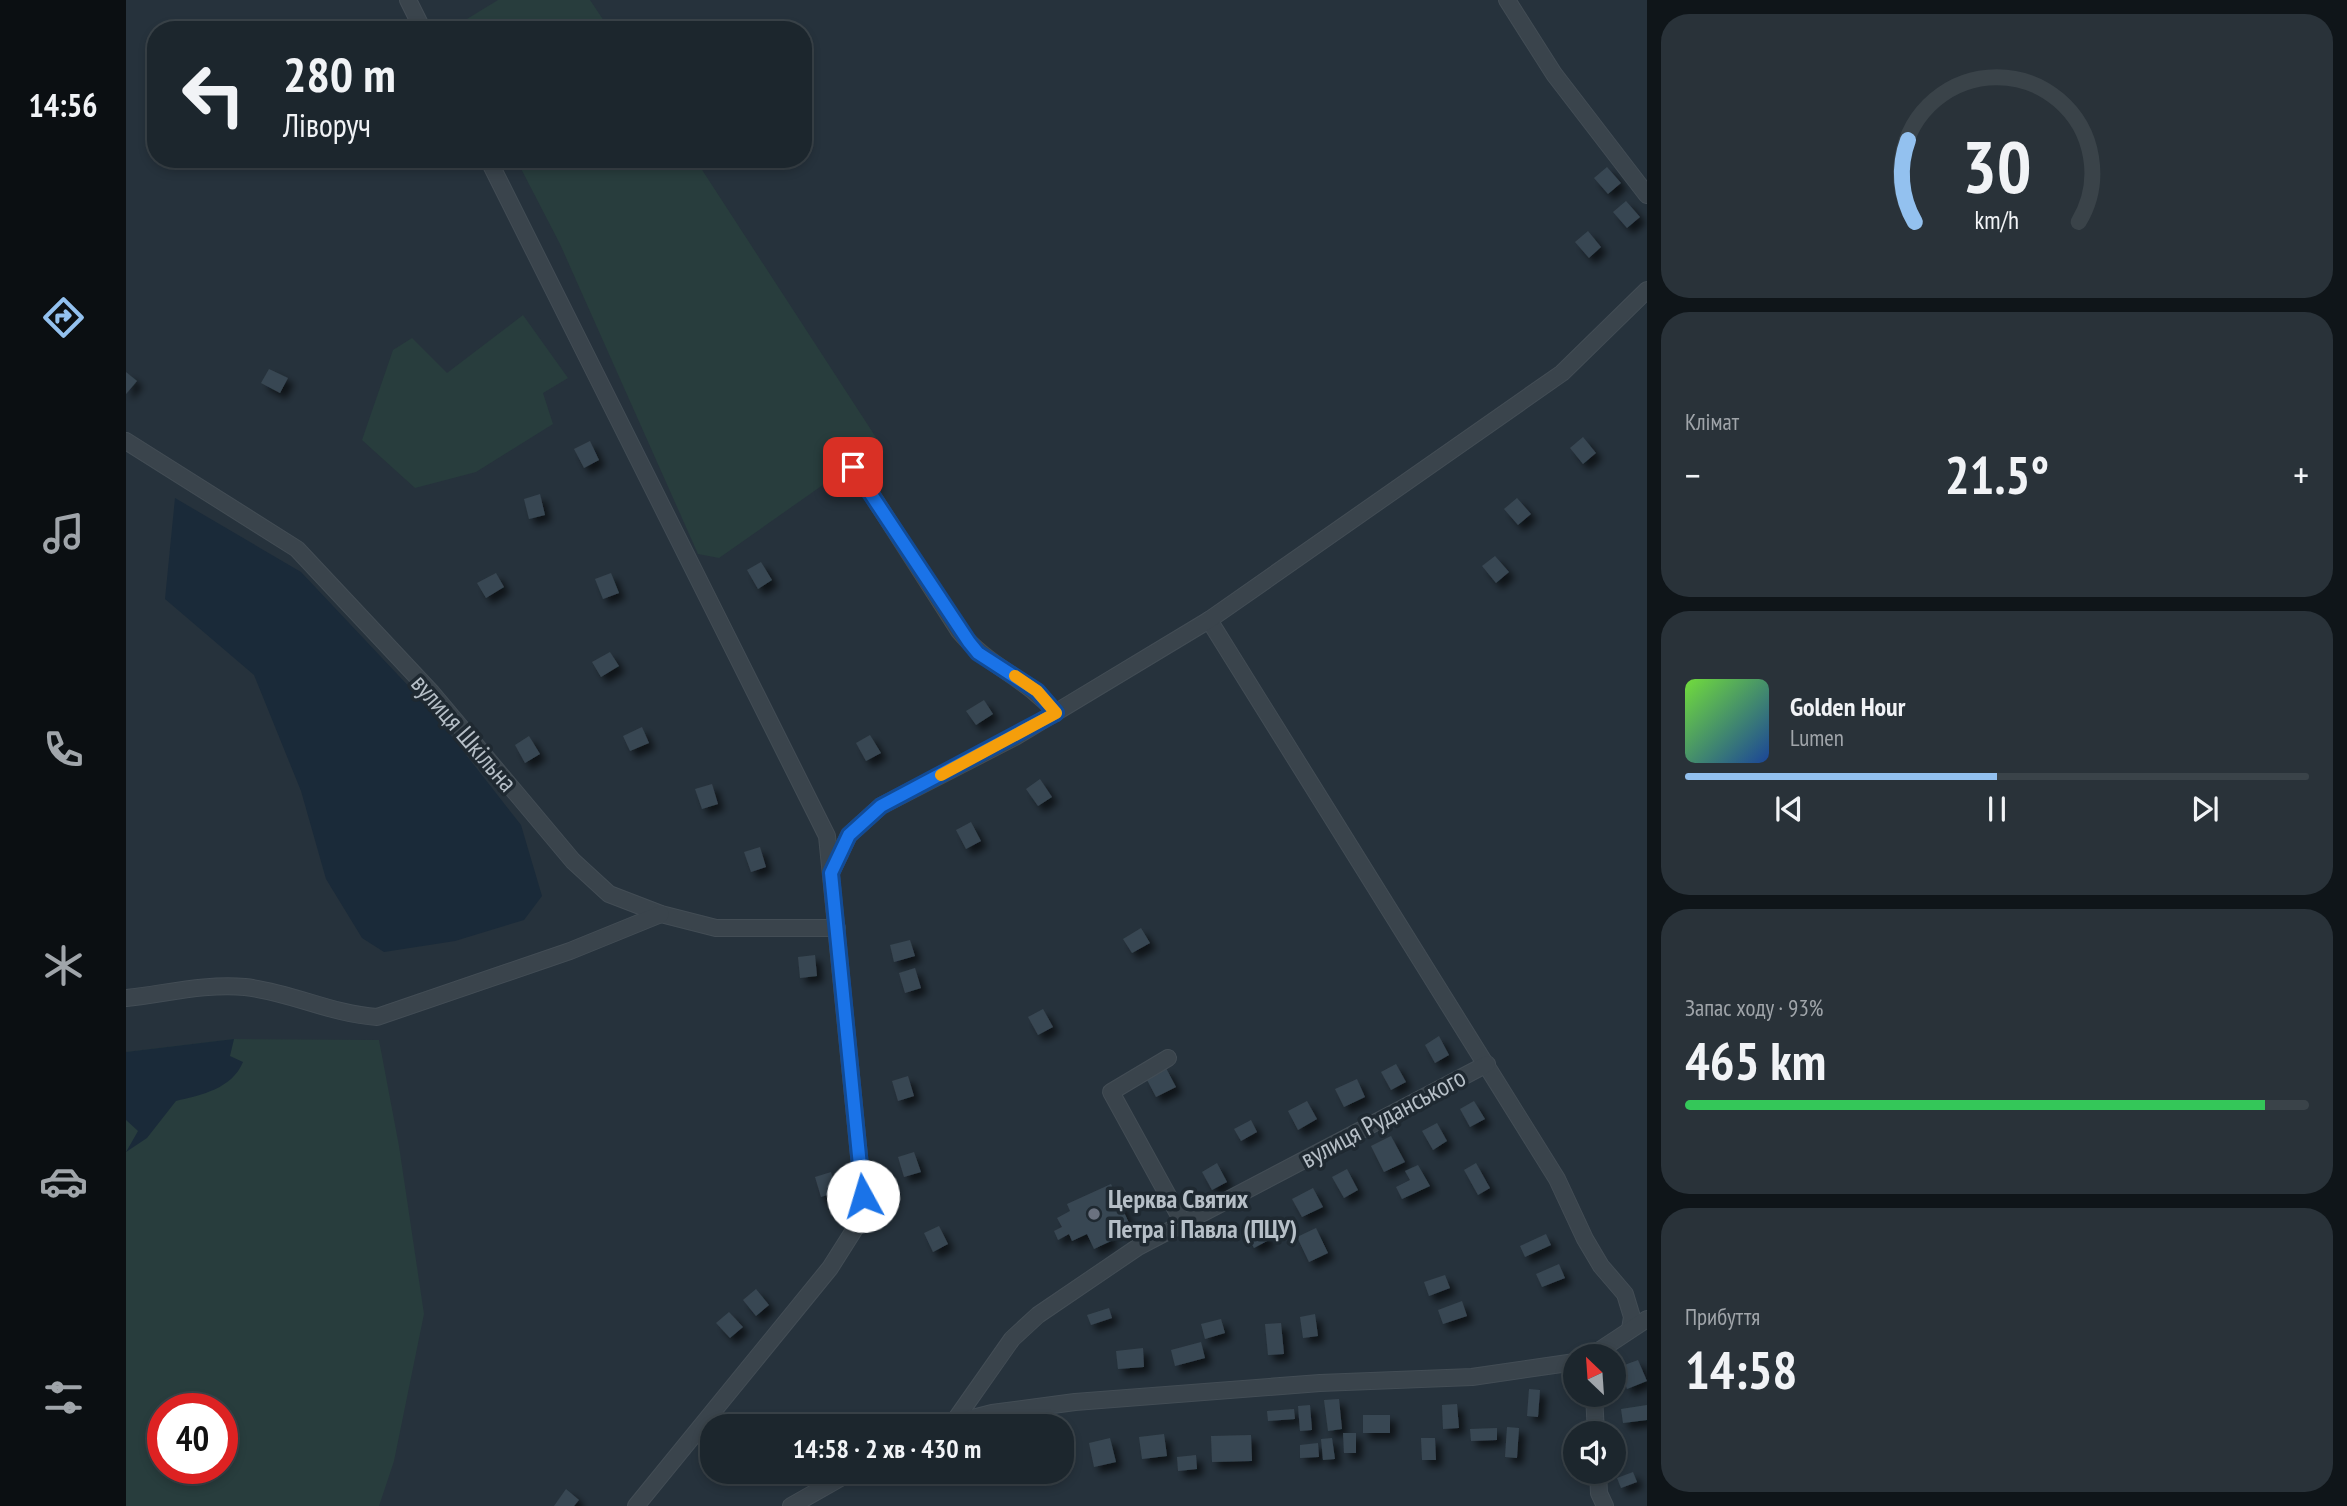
<!DOCTYPE html>
<html lang="uk">
<head>
<meta charset="utf-8">
<style>
	:root { --surface:#1c262d; --page:#293239; --text:#f1f3f6; --muted:#a0a5aa; --line:#3a4349; --accent:#93c1ef }
	body { margin:0; font-family:"PT Sans Narrow",sans-serif; background:var(--page); color:var(--text); height:100vh; display:flex; flex-direction:column; font-size:26px; white-space:nowrap }
	* { box-sizing:border-box; margin:0 }
	p { font-size:23px; color:var(--muted) }
	.icon { flex:none; width:38px; height:38px; fill:none; stroke:currentColor; stroke-width:2; stroke-linecap:round; stroke-linejoin:round }
	.map { position:relative; flex:1; overflow:hidden }
	.drawer { display:flex; flex-direction:column; gap:14px; padding:14px; background:#0f1519; width:700px }
	.drawer>* { flex:none }
	.top-card { position:absolute; left:21px; top:21px; width:665px; height:147px; border-radius:28px; box-shadow:0 4px 10px #0003,0 0 0 2px var(--line); background:#1c262d; color:var(--text); overflow:hidden }
	.needle { width:46px; rotate:335deg }
	.fabs { position:absolute; left:1437px; top:1344px; display:grid; gap:14px }
	.fabs a { display:grid; place-items:center; width:63px; height:63px; border-radius:50%; background:var(--surface); box-shadow:0 4px 10px #0003,0 0 0 2px var(--line); font-size:35px }
	.speed { position:absolute; left:21px; top:1393px; display:flex; gap:14px; font-size:35px; font-weight:700; text-align:center }
	.speed>* { display:grid; place-content:center; width:91px; height:91px; border-radius:50%; background:var(--surface); box-shadow:0 4px 10px #0003,0 0 0 2px var(--line); line-height:1 }
	.speed .limit { border:10px solid #d22; background:#fff; color:#111 }
	.pin { position:absolute; display:grid; place-items:center; width:60px; height:60px; color:#fff; margin:-30px; border-radius:14px; box-shadow:0 4px 10px #0006 }
	.me { position:absolute; width:77px; margin:-38px; rotate:354deg; stroke-linejoin:round; filter:drop-shadow(0 0 5px #0008) }
	.turn { display:flex; align-items:center; gap:24px; height:147px; padding:0 21px; font-size:32px }
	.turn .icon { width:91px; height:91px; stroke-width:2.5 }
	.turn b { display:block; font-size:49px; line-height:60px }
	.big { font-size:52px; font-weight:700; line-height:1.1 }
	.drawer .widget { flex:1; display:flex; flex-direction:column; justify-content:center; gap:10px; min-width:0; padding:0 24px; border-radius:28px; background:var(--page) }
	.drawer .dial { align-items:center; gap:0 }
	.dial svg { height:182px; overflow:visible; fill:none; stroke:var(--line); stroke-width:7; stroke-linecap:round; text-anchor:middle }
	.dial text { fill:var(--text); stroke:none }
	.song { display:flex; align-items:center; gap:21px }
	.cover { width:84px; height:84px; border-radius:10px; background:linear-gradient(135deg,hsl(100 70% 55%),hsl(220 70% 35%)) }
	.played { height:7px; border-radius:4px; background:linear-gradient(90deg,var(--accent) 50%,var(--line) 50%) }
	.keys { display:flex; justify-content:space-around; direction:ltr }
	.heat { display:flex; justify-content:space-between; align-items:center; font-size:38px; direction:ltr }
	.charge { height:10px; border-radius:5px; background:linear-gradient(90deg,#34c759 93%,var(--line) 0) }
	.trip { position:absolute; left:574px; top:1414px; width:374px; height:70px; border-radius:28px; background:var(--surface); box-shadow:0 4px 10px #0003,0 0 0 2px var(--line); font-weight:700; line-height:70px; text-align:center }
	main { display:flex; flex:1; min-height:0 }
	.dock { display:flex; flex-direction:column; width:126px; justify-content:space-around; align-items:center; background:#0b0f12; color:var(--muted) }
	.dock .icon { width:49px; height:49px }
	.dock .active { color:var(--accent) }
	.dock b { font-size:32px; color:var(--text) }
	.map>svg:first-child { display:block }
	.green { fill:#283d3d; fill-rule:evenodd }
	.water { fill:#1a2a39 }
	.building { fill:#394752; filter:url(#shadow) }
	.lines { fill:none; stroke-linecap:round; stroke-linejoin:round }
	.minor-casing { stroke:#434d55; stroke-width:18 }
	.minor { stroke:#3a444c; stroke-width:16 }
	.route-casing { stroke:#114b97; stroke-width:18 }
	.route { stroke:#1a73e8; stroke-width:12 }
	.slow { stroke:#f59e0b; stroke-width:12 }
	.worship-dot { fill:#6b7280; stroke:#1f2931; stroke-width:2.5 }
	.labels { text-anchor:middle; stroke-width:7; stroke-linejoin:round; paint-order:stroke }
	.street-label { font-size:26px; fill:#b6bfc7; stroke:#1f2931 }
	.poi-label { font-size:26px; font-weight:bold; fill:#b6bfc7; stroke:#1f2931; text-anchor:start }
</style>
</head>
<body>
<main>
<nav class="dock">
<b>14:56</b>
<svg class="icon active" aria-label="directions" viewBox="0 0 24 24"><path d="M12 3l9 9-9 9-9-9zM9 14v-3h6M13 9l2 2-2 2"/></svg>
<svg class="icon" aria-label="music" viewBox="0 0 24 24"><path d="M9 18V5l10-2v13"/><circle cx="6" cy="18" r="3"/><circle cx="16" cy="16" r="3"/></svg>
<svg class="icon" aria-label="phone" viewBox="0 0 24 24"><path d="M5 4h4l2 5-3 2q2 4 5 5l2-3 5 2v4C11 20 4 13 5 4z"/></svg>
<svg class="icon" aria-label="climate" viewBox="0 0 24 24"><path d="M12 3v18M4 7l16 10M4 17L20 7"/></svg>
<svg class="icon" aria-label="car" viewBox="0 0 24 24"><path d="M5 17H2v-5l4-1 3-4h7l3 4 3 1v5h-3M9 17h6M6 11h13"/><circle cx="7" cy="17" r="2"/><circle cx="17" cy="17" r="2"/></svg>
<svg class="icon" aria-label="filters" viewBox="0 0 24 24"><path d="M4 7h16M4 17h16"/><circle cx="9" cy="7" r="2"/><circle cx="15" cy="17" r="2"/></svg>
</nav>
<div class="map">
<svg width="1521" height="1506" viewBox="0 0 1521 1506">
	<defs>
		<filter id="shadow"><feDropShadow dx="6" dy="6" stdDeviation="3.5" flood-color="#0009"/></filter>
	</defs>
	<rect width="100%" height="100%" fill="#26323c"/>
	<!-- green -->
	<g class="green">
		<path d="M372,0H464L484,30H323Z"/>
		<path d="M390,159H569L751,439L741,454L593,558L572,554L434,244Z"/>
		<path d="M397,315L442,378L417,393L427,424L350,472L289,488L236,440L267,350L286,338L321,373Z"/>
		<path d="M108,1039L253,1040L273,1146L298,1314L268,1461L253,1506H0V1052ZM37,1409H96V1468H37Z"/>
	</g>
	<!-- water -->
	<g class="water">
		<path d="M49,498L175,572L305,710L395,825L416,896L398,920L329,941L258,952L236,938L200,879L175,791L128,675L39,599Z"/>
		<path d="M108,1039L104,1056L117,1062C106,1089 75,1095 50,1101L21,1138L0,1152L12,1131L0,1120V1052Z"/>
	</g>
	<!-- building -->
	<g class="building">
		<path d="M1481,167L1495,183L1482,194L1468,178Z"/>
		<path d="M1500,201L1514,217L1501,228L1487,212Z"/>
		<path d="M1462,231L1475,247L1463,258L1449,242Z"/>
		<path d="M143,369L162,378L154,393L135,383Z"/>
		<path d="M0,372L11,381L0,394Z"/>
		<path d="M1457,437L1470,453L1457,464L1444,448Z"/>
		<path d="M464,441L473,460L458,468L448,449Z"/>
		<path d="M414,494L419,515L403,519L398,499Z"/>
		<path d="M1391,498L1405,514L1392,525L1378,509Z"/>
		<path d="M1369,556L1383,572L1370,583L1356,566Z"/>
		<path d="M635,562L646,580L632,589L621,570Z"/>
		<path d="M370,573L378,587L360,598L351,583Z"/>
		<path d="M485,573L493,593L477,599L469,579Z"/>
		<path d="M484,652L493,666L475,677L466,662Z"/>
		<path d="M858,700L867,714L850,725L840,711Z"/>
		<path d="M516,727L523,743L504,751L497,736Z"/>
		<path d="M744,735L755,753L740,761L730,743Z"/>
		<path d="M403,736L414,754L399,763L389,745Z"/>
		<path d="M914,779L926,797L912,806L900,789Z"/>
		<path d="M586,784L592,804L576,809L569,789Z"/>
		<path d="M845,822L855,841L840,849L830,830Z"/>
		<path d="M634,847L640,867L625,872L618,852Z"/>
		<path d="M1015,928L1024,943L1006,953L997,939Z"/>
		<path d="M784,940L789,956L768,962L764,945Z"/>
		<path d="M689,955L691,976L674,978L672,957Z"/>
		<path d="M789,968L795,988L779,993L773,973Z"/>
		<path d="M917,1009L927,1027L912,1035L902,1017Z"/>
		<path d="M1313,1036L1323,1055L1309,1063L1299,1045Z"/>
		<path d="M1270,1064L1280,1082L1265,1090L1255,1072Z"/>
		<path d="M1040,1068L1050,1087L1030,1097L1020,1078Z"/>
		<path d="M782,1076L788,1096L772,1101L766,1081Z"/>
		<path d="M1231,1079L1239,1097L1218,1107L1209,1089Z"/>
		<path d="M1181,1101L1191,1119L1172,1130L1162,1111Z"/>
		<path d="M1348,1101L1359,1119L1344,1127L1334,1109Z"/>
		<path d="M1125,1120L1131,1132L1115,1141L1108,1129Z"/>
		<path d="M1311,1123L1321,1141L1307,1150L1296,1131Z"/>
		<path d="M1265,1136L1279,1162L1258,1172L1245,1146Z"/>
		<path d="M788,1152L795,1172L778,1177L772,1157Z"/>
		<path d="M1091,1163L1101,1182L1086,1190L1076,1172Z"/>
		<path d="M1350,1163L1364,1188L1352,1195L1338,1170Z"/>
		<path d="M1292,1165L1304,1186L1276,1199L1270,1187L1284,1180L1279,1171Z"/>
		<path d="M1221,1169L1232,1190L1218,1198L1206,1177Z"/>
		<path d="M705,1172L711,1192L695,1197L689,1177Z"/>
		<path d="M985,1184L1003,1223L982,1232L985,1241L968,1249L961,1234L946,1241L943,1234L932,1240L928,1231L936,1227L931,1218L944,1211L941,1204Z"/>
		<path d="M1187,1188L1197,1207L1176,1217L1166,1199Z"/>
		<path d="M1133,1222L1143,1240L1128,1248L1118,1230Z"/>
		<path d="M813,1226L822,1244L807,1252L798,1233Z"/>
		<path d="M1190,1228L1202,1253L1183,1262L1171,1237Z"/>
		<path d="M1420,1234L1425,1245L1399,1257L1394,1246Z"/>
		<path d="M1433,1264L1439,1278L1416,1287L1410,1274Z"/>
		<path d="M1319,1275L1324,1288L1303,1296L1298,1282Z"/>
		<path d="M630,1289L643,1305L630,1316L617,1300Z"/>
		<path d="M1336,1301L1341,1316L1317,1324L1312,1310Z"/>
		<path d="M983,1308L986,1318L965,1325L961,1315Z"/>
		<path d="M603,1312L617,1327L604,1338L590,1323Z"/>
		<path d="M1189,1314L1192,1336L1177,1338L1174,1317Z"/>
		<path d="M1095,1319L1099,1333L1079,1339L1075,1324Z"/>
		<path d="M1155,1323L1158,1354L1142,1355L1139,1324Z"/>
		<path d="M1075,1342L1079,1358L1049,1366L1045,1350Z"/>
		<path d="M1017,1348L1018,1367L992,1369L990,1351Z"/>
		<path d="M1512,1360L1521,1381L1501,1389L1493,1367Z"/>
		<path d="M1403,1389L1414,1390L1412,1417L1401,1416Z"/>
		<path d="M1213,1399L1216,1429L1202,1431L1198,1400Z"/>
		<path d="M1331,1404L1333,1428L1317,1429L1316,1405Z"/>
		<path d="M1184,1405L1186,1430L1174,1431L1172,1406Z"/>
		<path d="M1521,1405V1420L1497,1423L1495,1409Z"/>
		<path d="M1168,1409L1169,1419L1142,1421L1141,1411Z"/>
		<rect x="1237" y="1415" width="27" height="18"/>
		<path d="M1381,1427L1393,1428L1391,1458L1379,1457Z"/>
		<path d="M1371,1428V1440L1345,1441L1344,1429Z"/>
		<path d="M1217,1433H1230V1453H1218Z"/>
		<path d="M1038,1434L1041,1456L1016,1459L1013,1437Z"/>
		<path d="M1125,1435L1126,1461L1086,1462L1085,1436Z"/>
		<path d="M984,1438L990,1462L968,1467L963,1443Z"/>
		<path d="M1206,1438L1209,1459L1197,1460L1195,1439Z"/>
		<path d="M1295,1438H1309L1310,1460H1296Z"/>
		<path d="M1192,1443L1193,1457L1174,1458V1445Z"/>
		<path d="M1070,1455L1071,1469L1052,1471L1051,1457Z"/>
		<path d="M1507,1472L1511,1482L1495,1488L1491,1478Z"/>
		<path d="M440,1489L453,1500L448,1506H428Z"/>
	</g>
	<g class="lines">
		<defs>
			<g id="minor">
				<path d="M282,0L297,30"/>
				<path d="M1381,0L1428,74L1521,195"/>
				<path d="M362,159L701,836L737,1196L730,1227L704,1268L510,1506"/>
				<path d="M0,441L171,549L306,693L447,861L483,894L535,914L590,928H711"/>
				<path d="M728,467L833,631C863,667 899,677 930,713"/>
				<path d="M1083,620L1431,1179L1459,1239L1475,1266L1499,1294L1506,1317L1504,1329"/>
				<path d="M705,873L723,835L755,806L889,737L1083,620L1436,373L1521,290"/>
				<path d="M0,998C38,994 81,983 119,987C165,992 205,1014 251,1017L444,951L535,914"/>
				<path d="M1042,1058L985,1092L1056,1221"/>
				<path d="M1465,1356L1521,1319"/>
				<path d="M1468,1395L1470,1433"/>
				<path d="M827,1423L886,1339L912,1315L1012,1247L1361,1064"/>
				<path d="M823,1424L866,1413L949,1402L1194,1383L1346,1377L1449,1362"/>
				<path d="M1472,1472L1473,1493L1479,1506"/>
				<path d="M665,1506L725,1472"/>
			</g>
		</defs>
		<!-- minor casing -->
		<use href="#minor" class="minor-casing"/>
		<!-- minor -->
		<use href="#minor" class="minor"/>
	</g>
	<g class="lines">
		<defs>
			<path id="route" d="M727,467L843,642L852,653L911,691L930,713L755,806L723,835L705,873L737,1196"/>
		</defs>
		<!-- route casing -->
		<use href="#route" class="route-casing"/>
		<!-- route -->
		<use href="#route" class="route"/>
		<!-- slow -->
		<path class="slow" d="M815,775L930,713L911,691L889,676"/>
	</g>
	<!-- markers -->
	<circle class="worship-dot" cx="968" cy="1214" r="7"/>
	<g class="labels">
		<!-- street labels -->
		<g class="street-label">
			<text transform="translate(338 733) rotate(49)" y="9">вулиця Шкільна</text>
			<text transform="translate(1257 1118) rotate(-28)" y="9">вулиця Руданського</text>
		</g>
		<!-- poi labels -->
		<g class="poi-label">
			<text x="982" y="1208">Церква Святих<tspan x="982" dy="30">Петра і Павла (ПЦУ)</tspan></text>
		</g>
	</g>
</svg>
<div class="fabs">
<a><svg class="needle" viewBox="-14 -14 28 28"><path d="M0-13l5 13h-10z" fill="#e53935"/><path d="M0 13l5-13h-10z" fill="#a0a5aa"/></svg></a>
<a><svg class="icon" aria-label="sound" viewBox="0 0 24 24"><path d="M4 9h4l5-4v14l-5-4H4zM17 9q2 3 0 6"/></svg></a>
</div>
<div class="speed"><div class="limit">40</div></div>
<div class="pin" style="left:727px;top:467px;background:#d93025"><svg class="icon" aria-label="arrive" viewBox="0 0 24 24"><path d="M6 21V4h12l-3 4 3 4H6"/></svg></div>
<svg class="me" style="left:737px;top:1196px" viewBox="-20 -20 40 40"><circle r="19" fill="#fff"/><path d="M0-13L10 11 0 6-10 11z" fill="#1a73e8"/></svg>
<div class="trip">14:58 · 2 хв · 430 m</div>
<div class="top-card">
<div class="turn"><svg class="icon" aria-label="left" viewBox="0 0 24 24"><path d="M17 20v-9H6M10 6l-5 5 5 5"/></svg><div><b>280 m</b>Ліворуч</div></div>
</div>
</div>
<section class="drawer">
<div class="widget dial"><svg viewBox="0 0 100 80">
<path d="M14 69A42 42 0 1 1 86 69"/>
<path d="M14 69A42 42 0 0 1 11 33" stroke="#93c1ef"/>
<text x="50" y="56" font-size="32" font-weight="700">30</text>
<text x="50" y="72" font-size="11">km/h</text>
</svg></div>
<div class="widget"><p>Клімат</p>
<div class="heat"><a>−</a><b class="big">21.5°</b><a>+</a></div>
</div>
<div class="widget">
<div class="song"><i class="cover"></i><div><b>Golden Hour</b><p>Lumen</p></div></div>
<div class="played"></div>
<div class="keys"><svg class="icon" aria-label="previous" viewBox="0 0 24 24"><path d="M18 5L8 12l10 7zM5 5v14"/></svg><svg class="icon" aria-label="pause" viewBox="0 0 24 24"><path d="M8 5v14M16 5v14"/></svg><svg class="icon" aria-label="next" viewBox="0 0 24 24"><path d="M6 5l10 7-10 7zM19 5v14"/></svg></div>
</div>
<div class="widget"><p>Запас ходу · 93%</p><b class="big">465 km</b><div class="charge"></div></div>
<div class="widget"><p>Прибуття</p><b class="big">14:58</b></div>
</section>
</main>
</body>
</html>
